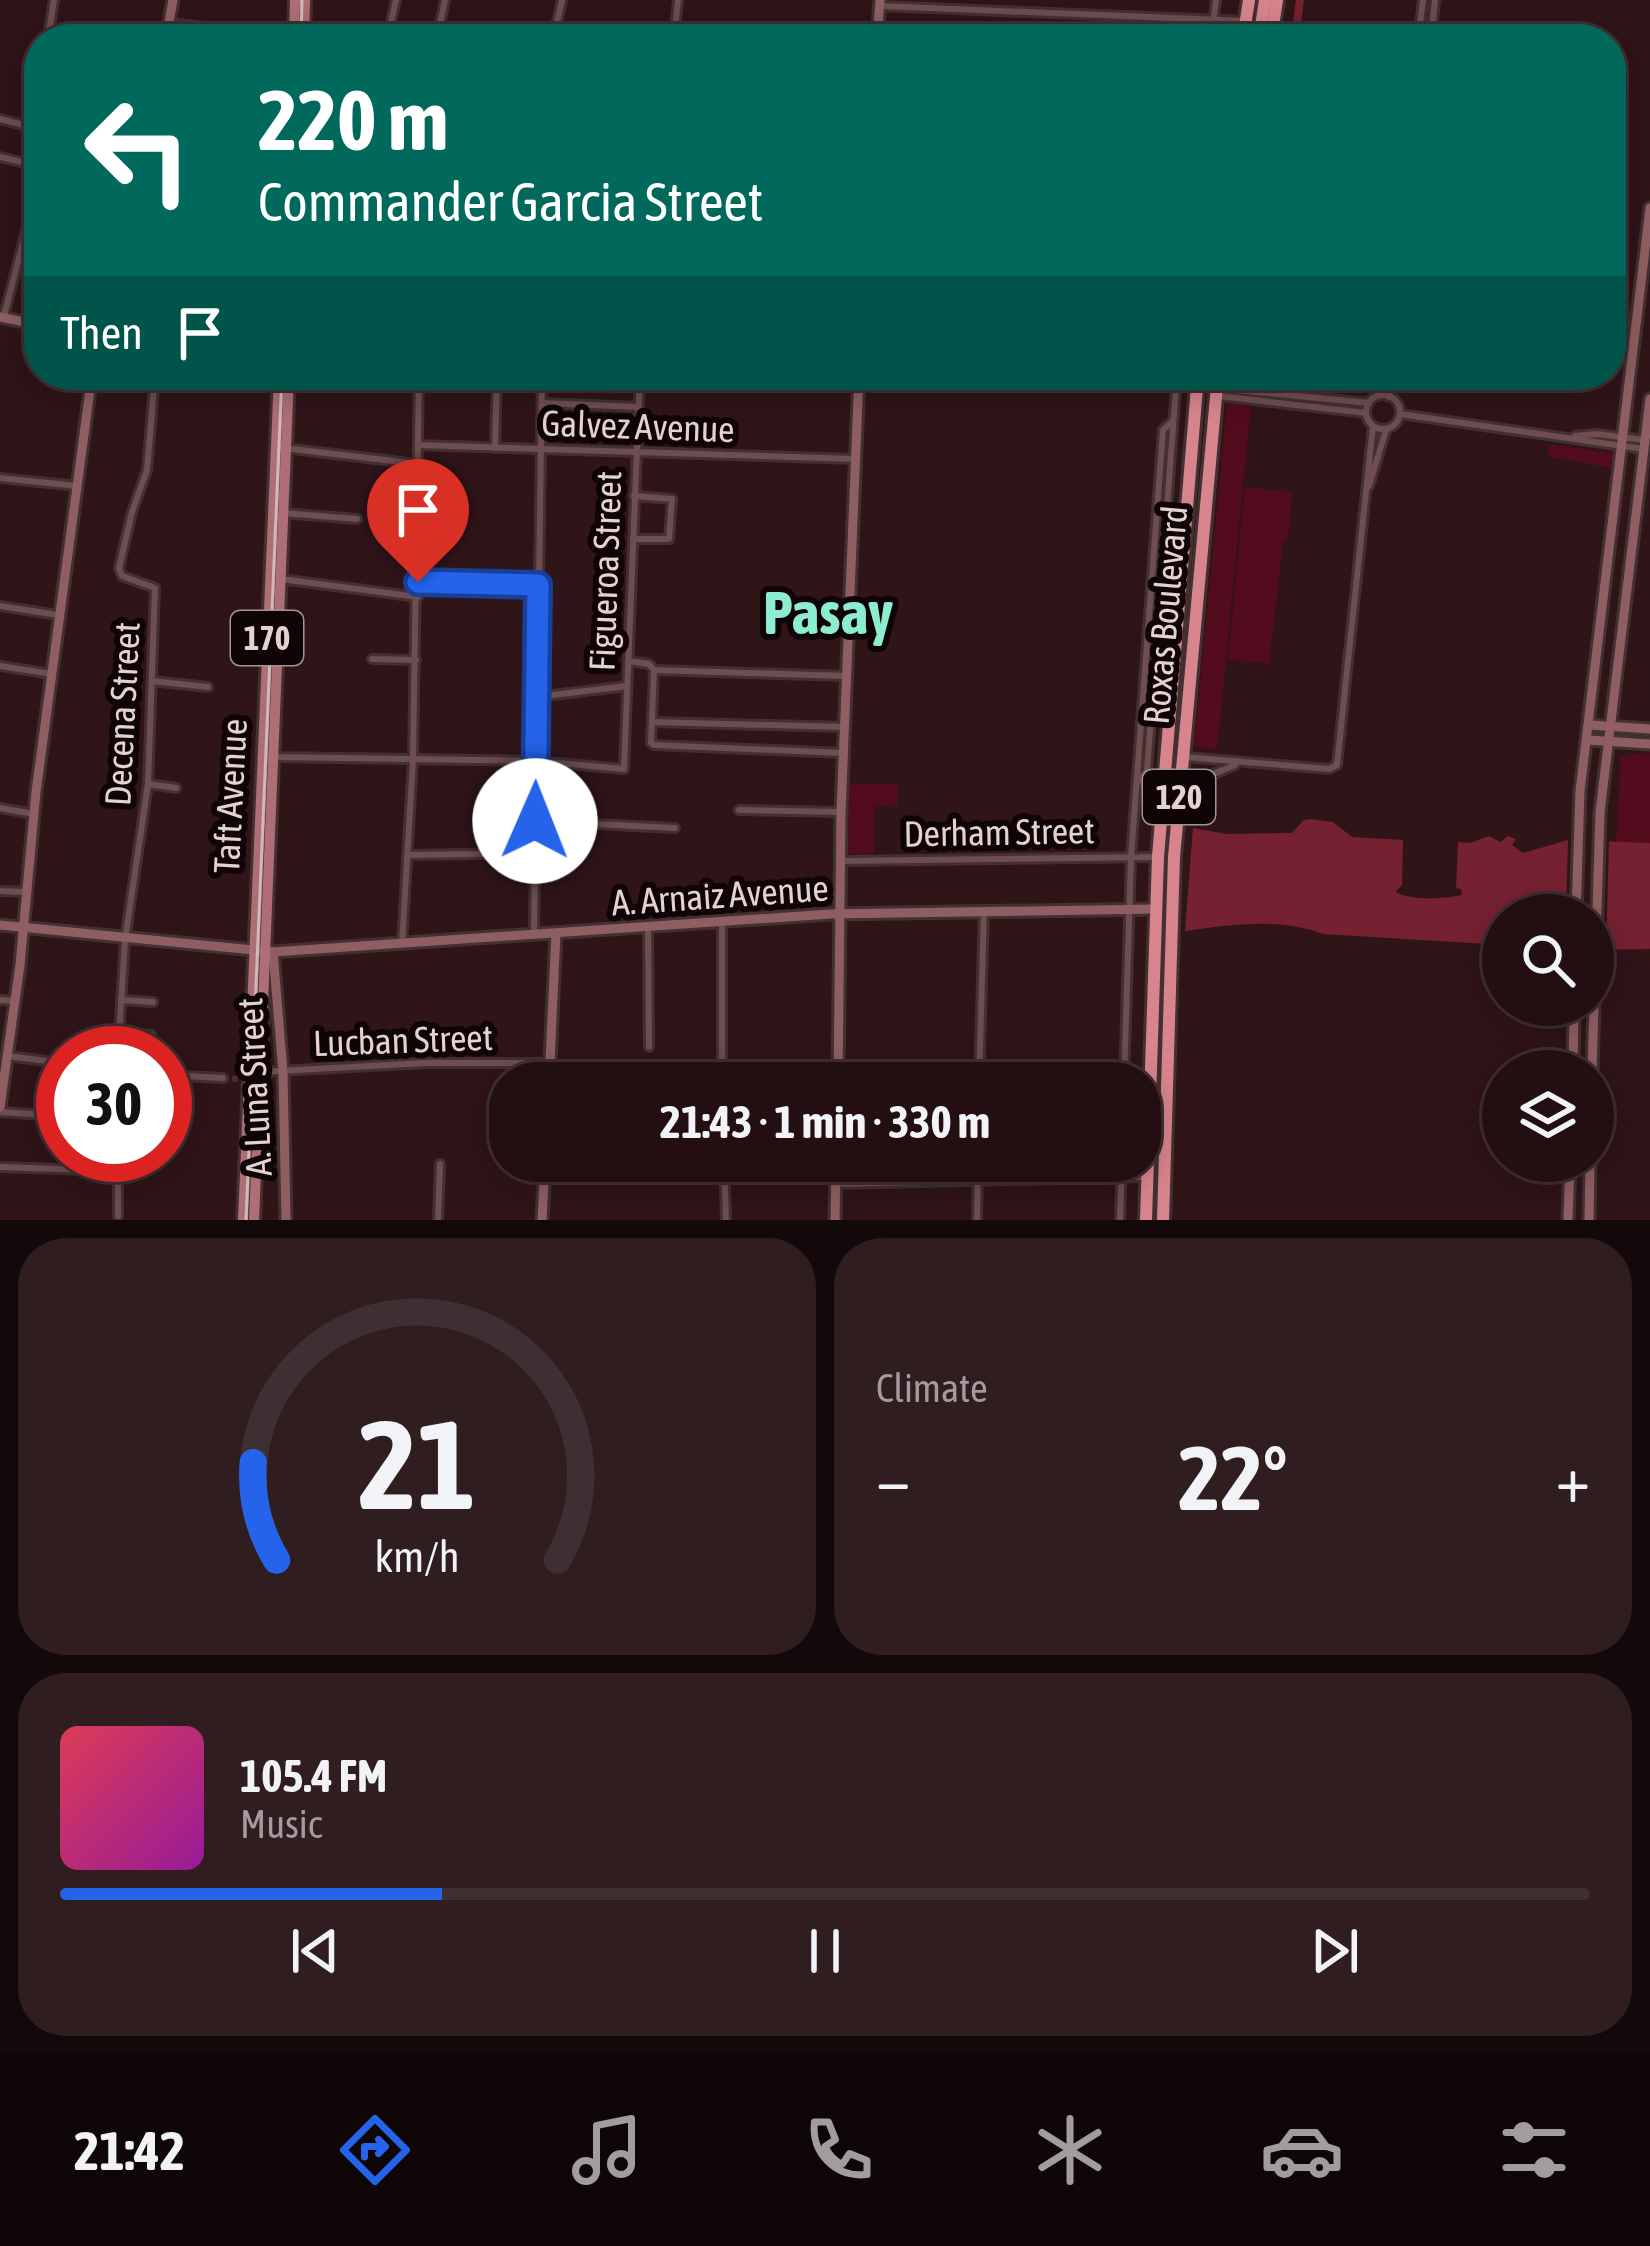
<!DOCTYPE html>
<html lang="en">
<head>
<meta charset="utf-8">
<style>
	:root { --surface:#230f12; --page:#2f1d20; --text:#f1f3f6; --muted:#a39c9f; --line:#402f32; --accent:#2563eb }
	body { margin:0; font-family:"Asap Condensed",sans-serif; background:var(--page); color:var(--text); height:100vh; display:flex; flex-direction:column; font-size:45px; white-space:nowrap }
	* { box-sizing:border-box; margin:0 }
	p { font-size:39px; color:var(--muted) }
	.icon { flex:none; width:66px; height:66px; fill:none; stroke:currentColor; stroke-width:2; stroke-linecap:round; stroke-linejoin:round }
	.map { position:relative; height:1220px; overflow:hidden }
	.drawer { display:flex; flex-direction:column; gap:18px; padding:18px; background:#13080a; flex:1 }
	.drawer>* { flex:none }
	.top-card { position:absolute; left:24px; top:24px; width:1602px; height:366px; border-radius:48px; box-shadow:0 6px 30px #0003,0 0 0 3px var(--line); background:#00695c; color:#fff; overflow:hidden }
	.tools { position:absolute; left:1482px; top:894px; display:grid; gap:24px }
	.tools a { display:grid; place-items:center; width:132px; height:132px; border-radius:50%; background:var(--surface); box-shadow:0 6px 30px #0003,0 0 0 3px var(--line); font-size:60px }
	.speed { position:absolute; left:36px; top:1026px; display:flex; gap:24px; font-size:60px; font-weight:700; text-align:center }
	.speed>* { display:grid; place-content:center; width:156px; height:156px; border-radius:50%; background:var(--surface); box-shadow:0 6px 30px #0003,0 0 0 3px var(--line); line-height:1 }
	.speed .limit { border:18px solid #d22; background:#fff; color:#111 }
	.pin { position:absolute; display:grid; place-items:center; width:102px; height:102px; color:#fff; margin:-123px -51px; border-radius:50% 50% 50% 0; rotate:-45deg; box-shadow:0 0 12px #0007 }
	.pin .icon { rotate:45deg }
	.me { position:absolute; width:132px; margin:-66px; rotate:1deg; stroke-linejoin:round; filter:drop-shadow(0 0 9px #0008) }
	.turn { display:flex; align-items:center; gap:42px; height:252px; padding:0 36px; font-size:54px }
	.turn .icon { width:156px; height:156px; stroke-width:2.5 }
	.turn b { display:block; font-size:84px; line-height:102px }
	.then { display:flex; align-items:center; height:114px; padding:0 36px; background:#0003; gap:24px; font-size:45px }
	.big { font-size:90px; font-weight:700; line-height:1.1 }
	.drawer .card { flex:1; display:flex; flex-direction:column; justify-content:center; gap:18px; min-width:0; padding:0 42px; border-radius:48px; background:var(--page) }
	.drawer .dial { align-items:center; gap:0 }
	.dial svg { height:312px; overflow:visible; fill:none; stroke:var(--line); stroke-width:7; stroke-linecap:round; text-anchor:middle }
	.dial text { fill:var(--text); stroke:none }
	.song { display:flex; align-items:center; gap:36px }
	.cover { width:144px; height:144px; border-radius:18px; background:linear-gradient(135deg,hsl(350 70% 55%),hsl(300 70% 35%)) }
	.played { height:12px; border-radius:6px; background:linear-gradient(90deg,var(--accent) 25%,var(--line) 25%) }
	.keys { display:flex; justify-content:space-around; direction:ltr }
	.heat { display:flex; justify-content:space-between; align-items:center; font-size:66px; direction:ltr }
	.drawer .tiles { flex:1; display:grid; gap:18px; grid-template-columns:1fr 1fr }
	.card:last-child { grid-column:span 2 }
	.trip { position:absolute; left:489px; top:1062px; width:672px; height:120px; border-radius:48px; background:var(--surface); box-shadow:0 6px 30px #0003,0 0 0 3px var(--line); font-weight:700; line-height:120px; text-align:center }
	.tab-bar { display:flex; height:192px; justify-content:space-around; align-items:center; background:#0e0607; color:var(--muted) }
	.tab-bar .icon { width:84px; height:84px }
	.tab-bar .selected { color:var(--accent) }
	.tab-bar b { font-size:54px; color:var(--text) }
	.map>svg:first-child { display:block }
	.green { fill:#530c1d }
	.water { fill:#762132 }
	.pier { fill:#2f1418 }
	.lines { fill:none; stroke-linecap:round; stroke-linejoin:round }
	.canal { stroke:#762132; stroke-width:8 }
	.street-tunnel { stroke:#4a3034; stroke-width:6; stroke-dasharray:6 3; stroke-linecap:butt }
	.street-casing { stroke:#433031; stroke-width:12 }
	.secondary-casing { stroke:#433031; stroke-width:15 }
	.primary-casing { stroke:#433031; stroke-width:16 }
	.highway-casing { stroke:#433031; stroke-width:18 }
	.street { stroke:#6e4e50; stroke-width:6 }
	.secondary { stroke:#8e5e62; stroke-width:9 }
	.primary { stroke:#ae6e75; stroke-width:10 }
	.highway { stroke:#d8848d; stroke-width:12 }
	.tram { stroke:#cdb9bb; stroke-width:3 }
	.route-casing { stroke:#184099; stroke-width:30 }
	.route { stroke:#2563eb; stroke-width:21 }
	.labels { text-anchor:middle; stroke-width:12; stroke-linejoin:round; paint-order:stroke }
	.shield { fill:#0f0506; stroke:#a49495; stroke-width:3 }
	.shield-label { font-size:33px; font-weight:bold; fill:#e4d1d2 }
	.street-label { font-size:36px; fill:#e4d1d2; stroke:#0f0506 }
	.town-label { font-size:60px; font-weight:bold; fill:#8dedd1; stroke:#0f0506 }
</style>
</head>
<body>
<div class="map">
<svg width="1650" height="1220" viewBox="0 0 1650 1220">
	<rect width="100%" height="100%" fill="#2f1418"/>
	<!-- green -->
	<g class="green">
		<path d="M1227,403L1251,406L1217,749L1194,747Z"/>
		<path d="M1550,444L1616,454L1612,468L1547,456Z"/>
		<path d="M1245,487L1293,492L1288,536L1283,544L1269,664L1228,659Z"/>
		<path d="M1638,753H1650V843L1616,842L1621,757Z"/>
		<path d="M849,784H897L898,805L874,806V853L849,854Z"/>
	</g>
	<!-- water -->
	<path class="water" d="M1311,819L1333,822L1352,837L1403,840L1402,885L1395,892C1413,901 1442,899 1462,895L1461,889L1456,888L1458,842L1470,843L1489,836L1500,842L1508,836L1516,839L1512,845L1523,853L1568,840L1650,843V949L1593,950V915H1503V945L1323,934C1280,917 1229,925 1185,931L1193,828L1227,834L1292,833L1304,820Z"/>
	<!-- pier -->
	<path class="pier" d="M1568,840L1609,841L1606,951L1593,950V915H1566Z"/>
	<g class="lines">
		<!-- canal -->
		<g class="canal">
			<path d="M1295,39L1300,0"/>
			<path d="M1249,383L1250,375"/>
		</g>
		<!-- street-tunnel -->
		<path class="street-tunnel" d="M223,1078L242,1079"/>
		<defs>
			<g id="street">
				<path d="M880,6L1245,21"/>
				<path d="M169,23L224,29"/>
				<path d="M48,39L54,0"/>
				<path d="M387,39L396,0"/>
				<path d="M437,39L445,0"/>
				<path d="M553,39L562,0"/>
				<path d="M674,39L678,0"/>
				<path d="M1211,39L1216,0"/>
				<path d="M1418,39L1423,0"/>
				<path d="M1431,39L1435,0"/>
				<path d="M0,119L39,129"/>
				<path d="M0,157L39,166"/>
				<path d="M4,316L39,180"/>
				<path d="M395,375L419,379"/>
				<path d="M1217,388L1369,403"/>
				<path d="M1378,395L1380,375"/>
				<circle cx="1383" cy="412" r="17"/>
				<path d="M1219,396L1366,413"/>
				<path d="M1389,397L1392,375"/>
				<path d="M542,403L638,407"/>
				<path d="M1400,414L1644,449"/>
				<path d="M1575,436L1597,434L1645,440"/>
				<path d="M418,445L855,459"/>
				<path d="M284,448L418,464"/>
				<path d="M495,448L497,375"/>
				<path d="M0,478L77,486"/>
				<path d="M1369,486L1386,430"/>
				<path d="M283,513L357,519"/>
				<path d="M633,539H669L672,499L634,496"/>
				<path d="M281,579L418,597"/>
				<path d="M418,582L539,585"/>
				<path d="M0,606L58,615"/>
				<path d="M372,659L416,660"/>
				<path d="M628,661L649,664L654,670L846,676"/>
				<path d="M0,666L52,674"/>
				<path d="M654,670L651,743L654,745L843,753"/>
				<path d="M152,681L208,687"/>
				<path d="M536,697L627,686"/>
				<path d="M652,722L844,727"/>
				<path d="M272,757L536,761L624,769L640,375"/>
				<path d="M1185,757L1329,769L1337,765L1373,426"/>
				<path d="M1137,783L1147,771L1177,375"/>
				<path d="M148,784L176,788"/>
				<path d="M1181,788L1235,765"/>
				<path d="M0,808L34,814"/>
				<path d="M739,810L841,812"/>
				<path d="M535,821L675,828"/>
				<path d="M407,855L535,853"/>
				<path d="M840,861L1158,857"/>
				<path d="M0,891L26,892"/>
				<path d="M722,920V1083"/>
				<path d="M648,926L649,1047"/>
				<path d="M534,934L542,375"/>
				<path d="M402,944L413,760L419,375"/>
				<path d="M0,1000L16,1001"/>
				<path d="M121,1000L153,1002"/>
				<path d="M119,1033L151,1035"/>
				<path d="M118,1053L125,940L148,784L155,588L122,576L119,568L132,512L147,470L155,375"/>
				<path d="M7,1056L63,1063"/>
				<path d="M260,1072L425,1063H550"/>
				<path d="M165,1075L223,1078"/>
				<path d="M979,1083L984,911"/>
				<path d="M1124,1083L1131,857L1163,430L1173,421"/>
				<path d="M0,1112L63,1116"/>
				<path d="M724,1161L726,1220"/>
				<path d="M0,1167L118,1171V1216"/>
				<path d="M836,1184L1144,1177"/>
				<path d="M438,1220L440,1164"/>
				<path d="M977,1220L978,1161"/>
				<path d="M1120,1220L1122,1161"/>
			</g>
			<g id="secondary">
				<path d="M166,39L173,0"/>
				<path d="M877,39L880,0"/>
				<path d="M0,317L39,325"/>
				<path d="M1590,725L1650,729"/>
				<path d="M1588,740L1650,744"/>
				<path d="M1576,915L1580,791L1650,208"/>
				<path d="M0,925L273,952L830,914L1157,909"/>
				<path d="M273,952L283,1072L286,1220"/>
				<path d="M1573,1071L1574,1005"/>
				<path d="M1592,1071L1600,812L1650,399"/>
				<path d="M549,1083L556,933"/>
				<path d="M838,1083L841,812L859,375"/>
				<path d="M0,1107L20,965L36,792L92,375"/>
				<path d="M542,1220L545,1161"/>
				<path d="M835,1220L836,1161"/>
				<path d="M1568,1220L1570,1161"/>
				<path d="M1589,1220L1590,1161"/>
			</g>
			<g id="primary">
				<path d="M294,39L295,0"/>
				<path d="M304,39L305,0"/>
				<path d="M243,1220L279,375"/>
				<path d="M254,1220L289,375"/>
			</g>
			<g id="highway">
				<path d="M1243,39L1249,0"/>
				<path d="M1259,39L1265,0"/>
				<path d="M1271,39L1277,0"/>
				<path d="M1146,1220L1158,857L1198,375"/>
				<path d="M1163,1220L1174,857L1218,375"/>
			</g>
		</defs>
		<!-- street casing -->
		<use href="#street" class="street-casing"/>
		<!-- secondary casing -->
		<use href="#secondary" class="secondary-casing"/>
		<!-- primary casing -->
		<use href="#primary" class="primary-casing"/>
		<!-- highway casing -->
		<use href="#highway" class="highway-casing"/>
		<!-- street -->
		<use href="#street" class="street"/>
		<!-- secondary -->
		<use href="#secondary" class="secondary"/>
		<!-- primary -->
		<use href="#primary" class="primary"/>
		<!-- highway -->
		<use href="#highway" class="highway"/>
		<!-- tram -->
		<g class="tram">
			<path d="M301,39L302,0"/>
			<path d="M246,1220L282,375"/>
		</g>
	</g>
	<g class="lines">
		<defs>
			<path id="route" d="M418,582L538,585L535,821"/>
		</defs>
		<!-- route casing -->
		<use href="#route" class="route-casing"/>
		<!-- route -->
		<use href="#route" class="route"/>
	</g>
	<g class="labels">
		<!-- shield labels -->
		<g class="shield">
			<rect x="231" y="611" width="72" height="54" rx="9"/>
			<rect x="1143" y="770" width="72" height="54" rx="9"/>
		</g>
		<g class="shield-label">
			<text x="267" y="650">170</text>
			<text x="1179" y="809">120</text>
		</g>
		<!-- street labels -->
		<g class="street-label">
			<text transform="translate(638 426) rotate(2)" y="13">Galvez Avenue</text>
			<text transform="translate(605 571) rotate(-88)" y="13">Figueroa Street</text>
			<text transform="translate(1165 615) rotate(-85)" y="13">Roxas Boulevard</text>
			<text transform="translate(122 714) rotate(-87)" y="13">Decena Street</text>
			<text transform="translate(230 796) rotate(-87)" y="13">Taft Avenue</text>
			<text transform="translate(999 832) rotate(-1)" y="13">Derham Street</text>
			<text transform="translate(720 895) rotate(-4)" y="13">A. Arnaiz Avenue</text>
			<text transform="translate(403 1040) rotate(-2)" y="13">Lucban Street</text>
			<text transform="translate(254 1087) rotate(-93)" y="13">A. Luna Street</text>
		</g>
		<!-- town labels -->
		<g class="town-label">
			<text x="828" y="634">Pasay</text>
		</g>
	</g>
</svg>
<div class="tools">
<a><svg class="icon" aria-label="search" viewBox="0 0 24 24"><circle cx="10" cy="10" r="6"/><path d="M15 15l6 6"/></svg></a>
<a><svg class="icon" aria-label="layers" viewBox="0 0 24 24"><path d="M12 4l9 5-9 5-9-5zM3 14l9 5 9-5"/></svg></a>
</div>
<div class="speed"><div class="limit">30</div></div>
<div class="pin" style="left:418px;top:582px;background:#d93025"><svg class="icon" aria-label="arrive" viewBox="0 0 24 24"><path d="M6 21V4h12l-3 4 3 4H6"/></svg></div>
<svg class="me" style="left:535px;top:821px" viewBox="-20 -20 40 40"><circle r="19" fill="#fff"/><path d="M0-13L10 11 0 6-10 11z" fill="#2563eb"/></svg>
<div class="trip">21:43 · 1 min · 330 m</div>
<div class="top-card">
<div class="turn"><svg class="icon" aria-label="left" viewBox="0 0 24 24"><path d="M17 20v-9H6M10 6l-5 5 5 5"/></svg><div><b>220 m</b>Commander Garcia Street</div></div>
<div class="then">Then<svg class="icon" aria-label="arrive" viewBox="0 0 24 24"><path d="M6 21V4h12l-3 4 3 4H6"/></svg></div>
</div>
</div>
<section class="drawer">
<div class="tiles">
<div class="card dial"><svg viewBox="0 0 100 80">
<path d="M14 69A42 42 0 1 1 86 69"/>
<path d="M14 69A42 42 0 0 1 8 44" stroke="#2563eb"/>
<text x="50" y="56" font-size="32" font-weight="700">21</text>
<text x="50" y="72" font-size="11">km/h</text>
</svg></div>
<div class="card"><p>Climate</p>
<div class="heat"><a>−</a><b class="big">22°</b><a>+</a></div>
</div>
<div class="card">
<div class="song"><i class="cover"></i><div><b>105.4 FM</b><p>Music</p></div></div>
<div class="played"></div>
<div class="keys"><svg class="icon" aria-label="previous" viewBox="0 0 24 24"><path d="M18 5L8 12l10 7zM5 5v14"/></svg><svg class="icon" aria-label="pause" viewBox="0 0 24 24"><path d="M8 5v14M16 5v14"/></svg><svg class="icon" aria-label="next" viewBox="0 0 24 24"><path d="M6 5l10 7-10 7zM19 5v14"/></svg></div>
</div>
</div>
</section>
<nav class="tab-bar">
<b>21:42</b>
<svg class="icon selected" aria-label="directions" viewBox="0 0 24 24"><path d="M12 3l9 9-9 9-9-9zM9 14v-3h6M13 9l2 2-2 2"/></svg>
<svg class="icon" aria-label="music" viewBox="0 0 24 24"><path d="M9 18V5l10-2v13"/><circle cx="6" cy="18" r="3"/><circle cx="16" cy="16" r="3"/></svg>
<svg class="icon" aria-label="phone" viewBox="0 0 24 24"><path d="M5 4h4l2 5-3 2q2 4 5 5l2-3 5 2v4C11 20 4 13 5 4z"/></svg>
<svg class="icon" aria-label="climate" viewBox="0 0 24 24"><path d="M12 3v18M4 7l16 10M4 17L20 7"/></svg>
<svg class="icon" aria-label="car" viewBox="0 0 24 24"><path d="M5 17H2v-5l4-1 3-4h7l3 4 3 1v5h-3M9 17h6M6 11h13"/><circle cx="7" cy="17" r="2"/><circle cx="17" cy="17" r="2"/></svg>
<svg class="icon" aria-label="filters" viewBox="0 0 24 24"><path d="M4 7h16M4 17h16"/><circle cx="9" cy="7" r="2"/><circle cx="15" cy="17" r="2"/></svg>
</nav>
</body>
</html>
